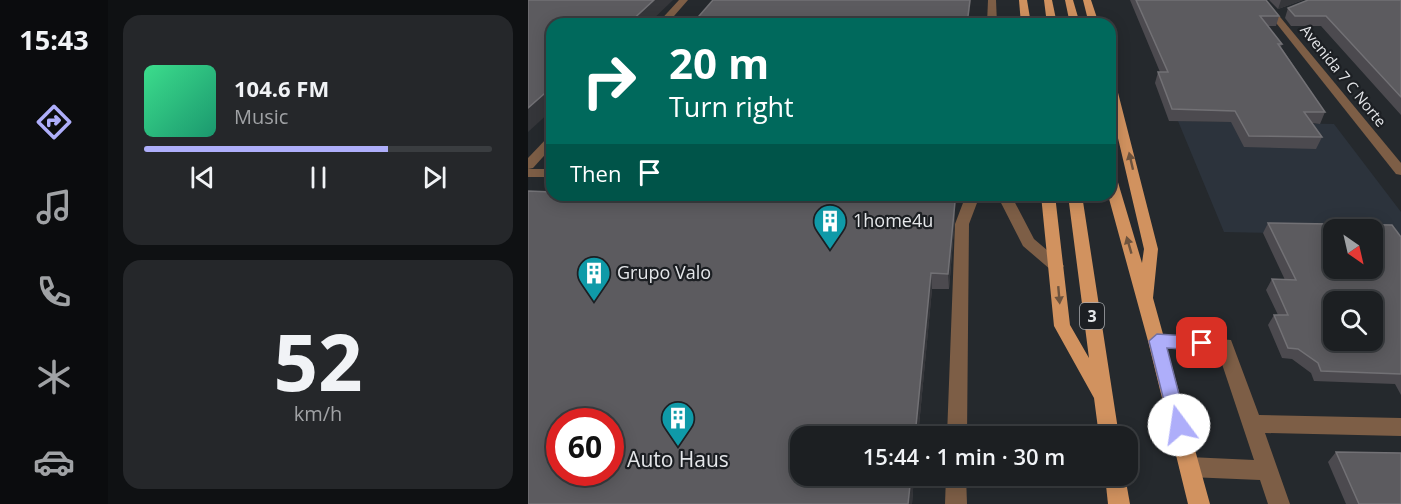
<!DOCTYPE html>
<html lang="en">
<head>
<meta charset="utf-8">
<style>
	:root { --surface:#1c1f22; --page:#25272a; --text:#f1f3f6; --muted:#a0a2a5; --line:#3a3d40; --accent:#aeaefa }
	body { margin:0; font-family:"Open Sans",sans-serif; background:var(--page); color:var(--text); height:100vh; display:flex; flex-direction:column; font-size:22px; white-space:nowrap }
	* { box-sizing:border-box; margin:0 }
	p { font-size:20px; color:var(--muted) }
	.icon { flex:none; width:33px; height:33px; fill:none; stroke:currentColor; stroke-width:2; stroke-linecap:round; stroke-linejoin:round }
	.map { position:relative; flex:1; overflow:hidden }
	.side { display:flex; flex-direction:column; gap:15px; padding:15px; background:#0f1113; width:420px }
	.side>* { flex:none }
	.guide { position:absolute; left:18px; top:18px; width:570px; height:183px; border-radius:18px; box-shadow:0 3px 15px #0003,0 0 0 2px var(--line); background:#00695c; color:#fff; overflow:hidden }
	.needle { width:39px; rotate:146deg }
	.buttons { position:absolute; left:795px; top:219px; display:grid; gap:12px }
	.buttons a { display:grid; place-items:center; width:60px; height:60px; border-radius:12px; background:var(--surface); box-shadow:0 3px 15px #0003,0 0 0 2px var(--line); font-size:30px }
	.speed { position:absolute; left:18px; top:408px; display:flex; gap:12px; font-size:30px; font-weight:700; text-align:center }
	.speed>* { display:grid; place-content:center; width:78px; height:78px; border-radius:50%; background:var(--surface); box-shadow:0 3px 15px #0003,0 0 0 2px var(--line); line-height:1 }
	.speed .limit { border:9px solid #d22; background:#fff; color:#111 }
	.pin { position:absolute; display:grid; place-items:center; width:51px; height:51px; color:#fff; margin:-26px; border-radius:12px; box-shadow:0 3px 9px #0006 }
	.me { position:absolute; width:66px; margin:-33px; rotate:346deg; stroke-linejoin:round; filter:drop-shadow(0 0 4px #0008) }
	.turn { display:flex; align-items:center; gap:21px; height:126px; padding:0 24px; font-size:27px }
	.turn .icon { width:78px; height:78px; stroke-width:2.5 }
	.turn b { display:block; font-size:42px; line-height:51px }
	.then { display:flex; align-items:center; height:57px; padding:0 24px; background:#0003; gap:12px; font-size:22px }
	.side .widget { flex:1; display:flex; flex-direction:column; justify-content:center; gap:9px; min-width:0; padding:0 21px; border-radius:18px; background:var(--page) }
	.side .dial { align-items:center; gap:0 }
	.dial b { font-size:78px; line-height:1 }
	.song { display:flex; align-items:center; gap:18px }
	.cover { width:72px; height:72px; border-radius:9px; background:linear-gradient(135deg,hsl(150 70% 55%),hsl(160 70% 35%)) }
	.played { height:6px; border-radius:3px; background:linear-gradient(90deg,var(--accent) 70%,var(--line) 70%) }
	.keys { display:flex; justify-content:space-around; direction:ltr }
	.trip { position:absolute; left:262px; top:426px; width:348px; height:60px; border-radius:18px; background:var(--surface); box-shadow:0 3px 15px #0003,0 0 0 2px var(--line); font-weight:600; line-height:60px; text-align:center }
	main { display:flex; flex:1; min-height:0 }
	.dock { display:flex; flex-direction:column; width:108px; justify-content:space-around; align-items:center; background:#0b0c0e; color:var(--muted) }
	.dock .icon { width:42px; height:42px }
	.dock .on { color:var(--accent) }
	.dock b { font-size:27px; color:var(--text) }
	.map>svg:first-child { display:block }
	.built { fill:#2c333c }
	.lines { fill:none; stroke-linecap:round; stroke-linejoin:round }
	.minor { fill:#7d5e46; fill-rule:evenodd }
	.major { fill:#d1925f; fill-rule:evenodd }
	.wall { fill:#4c4a4f; fill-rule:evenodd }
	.shaded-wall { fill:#35363a }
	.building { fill:#5c5b5f; stroke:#727175; stroke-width:1.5; fill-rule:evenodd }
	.oneway { fill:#6d533e }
	.route { fill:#aeaefa; stroke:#7171a2; stroke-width:1.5 }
	.labels { text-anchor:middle; stroke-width:4.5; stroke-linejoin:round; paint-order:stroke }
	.far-street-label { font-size:15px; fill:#e5e7ea; stroke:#1c1f23 }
	.shield { fill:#1c1f23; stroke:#a9abae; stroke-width:1.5 }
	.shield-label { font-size:16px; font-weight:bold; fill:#e5e7ea }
	.poi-label { font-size:18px; fill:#e5e7ea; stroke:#1c1f23; text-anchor:start }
	.near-poi-label { font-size:21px; fill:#e5e7ea; stroke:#1c1f23 }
</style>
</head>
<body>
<main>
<nav class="dock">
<b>15:43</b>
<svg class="icon on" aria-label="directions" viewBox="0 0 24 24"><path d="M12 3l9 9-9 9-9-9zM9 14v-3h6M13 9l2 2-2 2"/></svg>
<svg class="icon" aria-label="music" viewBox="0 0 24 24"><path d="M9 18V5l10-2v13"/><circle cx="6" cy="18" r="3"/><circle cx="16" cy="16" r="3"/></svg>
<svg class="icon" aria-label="phone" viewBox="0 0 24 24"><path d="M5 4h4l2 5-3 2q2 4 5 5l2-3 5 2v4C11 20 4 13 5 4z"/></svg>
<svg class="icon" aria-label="climate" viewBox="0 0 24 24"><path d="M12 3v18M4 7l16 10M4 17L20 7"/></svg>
<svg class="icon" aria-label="car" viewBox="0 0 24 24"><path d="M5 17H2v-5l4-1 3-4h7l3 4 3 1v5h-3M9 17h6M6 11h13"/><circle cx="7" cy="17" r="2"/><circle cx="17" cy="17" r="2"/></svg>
</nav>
<section class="side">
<div class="widget">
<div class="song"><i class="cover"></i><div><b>104.6 FM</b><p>Music</p></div></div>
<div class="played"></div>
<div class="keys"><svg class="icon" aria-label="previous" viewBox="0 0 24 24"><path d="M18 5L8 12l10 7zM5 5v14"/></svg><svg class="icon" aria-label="pause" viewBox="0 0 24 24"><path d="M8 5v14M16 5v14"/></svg><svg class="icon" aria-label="next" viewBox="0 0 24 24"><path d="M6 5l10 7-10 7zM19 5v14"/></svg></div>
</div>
<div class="widget dial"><b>52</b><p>km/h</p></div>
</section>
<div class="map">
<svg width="873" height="504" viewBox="0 0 873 504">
	<rect width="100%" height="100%" fill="#25292d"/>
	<!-- built -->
	<path class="built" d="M650,121L806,124L873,212V236L845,235L844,230H806L805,234L696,232Z"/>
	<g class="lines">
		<!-- minor -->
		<g class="minor">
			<path d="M151,0H160L139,24H129Z"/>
			<path d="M460,0H468L469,24H459Z"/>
			<path d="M730,0H738L873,163V175L868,174Z"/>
			<path d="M24,136V147L5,168L0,169V158L20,137Z"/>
			<rect x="0" y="169" width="24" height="8"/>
			<path d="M438,195H452L441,224L439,436H419L427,224Z"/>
			<path d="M469,195H483L506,239L533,262L536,266L533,270H523L495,246Z"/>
			<path d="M629,334L703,340L731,415L873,418V436L737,433L762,504H740L732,480L661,477L654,474L651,467L654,460L661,457L726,460L690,352L629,348L623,346L620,341L623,336Z"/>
			<path d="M418,476H438L439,504H417Z"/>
		</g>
		<!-- major -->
		<g class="major">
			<path d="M491,0H499L503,24H493Z"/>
			<path d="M516,0H524L529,24H519Z"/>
			<path d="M537,0H545L552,24H542Z"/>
			<path d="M555,0H563L571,24H561Z"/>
			<path d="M582,78L587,81L630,249L625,298L682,504H660L620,341L580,195H582V175L589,179L614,263L616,249L582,104Z"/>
			<path d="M513,195H527L542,325L561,358L540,195H554L591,436H571L566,398L526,326Z"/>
			<path d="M577,476H597L602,504H580Z"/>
		</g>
	</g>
	<!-- wall -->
	<g class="wall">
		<path d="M602,0H738L751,16L748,26H740L754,44L753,47L797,112L792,124L784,123L794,137L788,149L716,147L703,122L641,121L627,83L630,72H632Z"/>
		<path d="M741,0H775L750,9Z"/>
		<path d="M873,0V115L793,26H763L757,18L760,8Z"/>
		<path d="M0,191L24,192V195H421L420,202H427V217L421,289H404L390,436H273V476H386L384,504H0ZM32,422H82V472H32Z"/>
		<path d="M740,223L873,237V395L867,384L786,381L783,373L764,359L754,358L740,325L746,315H750L738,290L744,279L757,280L735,233Z"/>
		<path d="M808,452L873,504H818L800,462Z"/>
	</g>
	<!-- shaded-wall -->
	<g class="shaded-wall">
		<path d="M126,0H145L120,24H100Z"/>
		<path d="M442,0H443L440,24H439Z"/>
		<path d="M753,0H775L750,9Z"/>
		<path d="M24,87V110L0,132V108Z"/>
		<path d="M427,202V217L421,289L420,274Z"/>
		<path d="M403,273L404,289L390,436H387Z"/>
		<path d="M383,476H386L384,504H380Z"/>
	</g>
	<!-- building -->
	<g class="building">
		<path d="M0,0H126L100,24H24V87L0,108Z"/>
		<path d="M185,0H442L439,24H164Z"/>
		<path d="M608,0H738L751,16H732L754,44H750L797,112H776L794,137L721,136L707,111L644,109L630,72H640Z"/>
		<path d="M780,0H873V97L798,16H767L760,8Z"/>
		<path d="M0,191L24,192V195H419L418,202H427L420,274L403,273L387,436H273V476H383L380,504H0ZM32,422H82V472H32Z"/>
		<path d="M740,223L864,225L873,237V374L793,371L790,363L770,349L760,348L746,315H760L744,279L768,280ZM806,230H844V268H806ZM806,302H844V340H806Z"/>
		<path d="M808,452L873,453V504H831Z"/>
	</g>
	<!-- one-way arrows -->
	<defs><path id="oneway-solid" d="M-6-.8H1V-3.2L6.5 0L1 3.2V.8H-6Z" transform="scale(1.5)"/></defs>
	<g class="oneway">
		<use href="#oneway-solid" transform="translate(603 161) rotate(-103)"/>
		<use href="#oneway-solid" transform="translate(601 245) rotate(-106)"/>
		<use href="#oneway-solid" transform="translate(531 295) rotate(85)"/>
	</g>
	<!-- route -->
	<path class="route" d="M629,334L674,337L682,343L674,350L639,348L659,425L657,430L651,433L644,430L642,425L621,341Z"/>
	<!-- icons -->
	<defs>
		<symbol id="building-pin" viewBox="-11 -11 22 30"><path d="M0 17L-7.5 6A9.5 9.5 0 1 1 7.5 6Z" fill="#0f9aa8" stroke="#1c1f23"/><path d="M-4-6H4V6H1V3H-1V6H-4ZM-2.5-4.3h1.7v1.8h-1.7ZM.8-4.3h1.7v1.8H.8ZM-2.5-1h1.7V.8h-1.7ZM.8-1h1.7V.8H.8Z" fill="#fff"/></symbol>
	</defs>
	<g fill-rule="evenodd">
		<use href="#building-pin" x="283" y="202" width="38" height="52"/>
		<use href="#building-pin" x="47" y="254" width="38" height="52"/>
		<use href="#building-pin" x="131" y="399" width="38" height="52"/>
	</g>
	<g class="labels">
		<!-- far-street labels -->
		<g class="far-street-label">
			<text transform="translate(815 76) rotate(51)" y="5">Avenida 7 C Norte</text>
		</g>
		<!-- shield labels -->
		<rect class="shield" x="552" y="303" width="24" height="26" rx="4.5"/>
		<g class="shield-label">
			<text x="564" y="322">3</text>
		</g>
		<!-- poi labels -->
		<g class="poi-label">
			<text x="325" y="227">1home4u</text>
			<text x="89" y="279">Grupo Valo</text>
		</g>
		<!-- near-poi labels -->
		<g class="near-poi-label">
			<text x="150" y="467">Auto Haus</text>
		</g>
	</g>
</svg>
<div class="buttons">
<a><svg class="needle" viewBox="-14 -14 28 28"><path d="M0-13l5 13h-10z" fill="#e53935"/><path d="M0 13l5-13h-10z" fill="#a0a2a5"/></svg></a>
<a><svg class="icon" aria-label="search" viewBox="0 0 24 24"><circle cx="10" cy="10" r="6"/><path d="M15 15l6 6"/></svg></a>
</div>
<div class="speed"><div class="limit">60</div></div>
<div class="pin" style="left:674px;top:343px;background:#d93025"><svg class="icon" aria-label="arrive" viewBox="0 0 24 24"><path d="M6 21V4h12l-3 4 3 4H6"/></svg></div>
<svg class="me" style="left:651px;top:425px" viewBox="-20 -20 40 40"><circle r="19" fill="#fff"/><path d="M0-13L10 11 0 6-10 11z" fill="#aeaefa"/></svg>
<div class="trip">15:44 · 1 min · 30 m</div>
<div class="guide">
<div class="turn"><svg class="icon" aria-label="right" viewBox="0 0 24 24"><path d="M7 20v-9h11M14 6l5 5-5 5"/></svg><div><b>20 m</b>Turn right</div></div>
<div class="then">Then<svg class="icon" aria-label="arrive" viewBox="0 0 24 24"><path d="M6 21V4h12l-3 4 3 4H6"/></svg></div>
</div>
</div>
</main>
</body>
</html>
